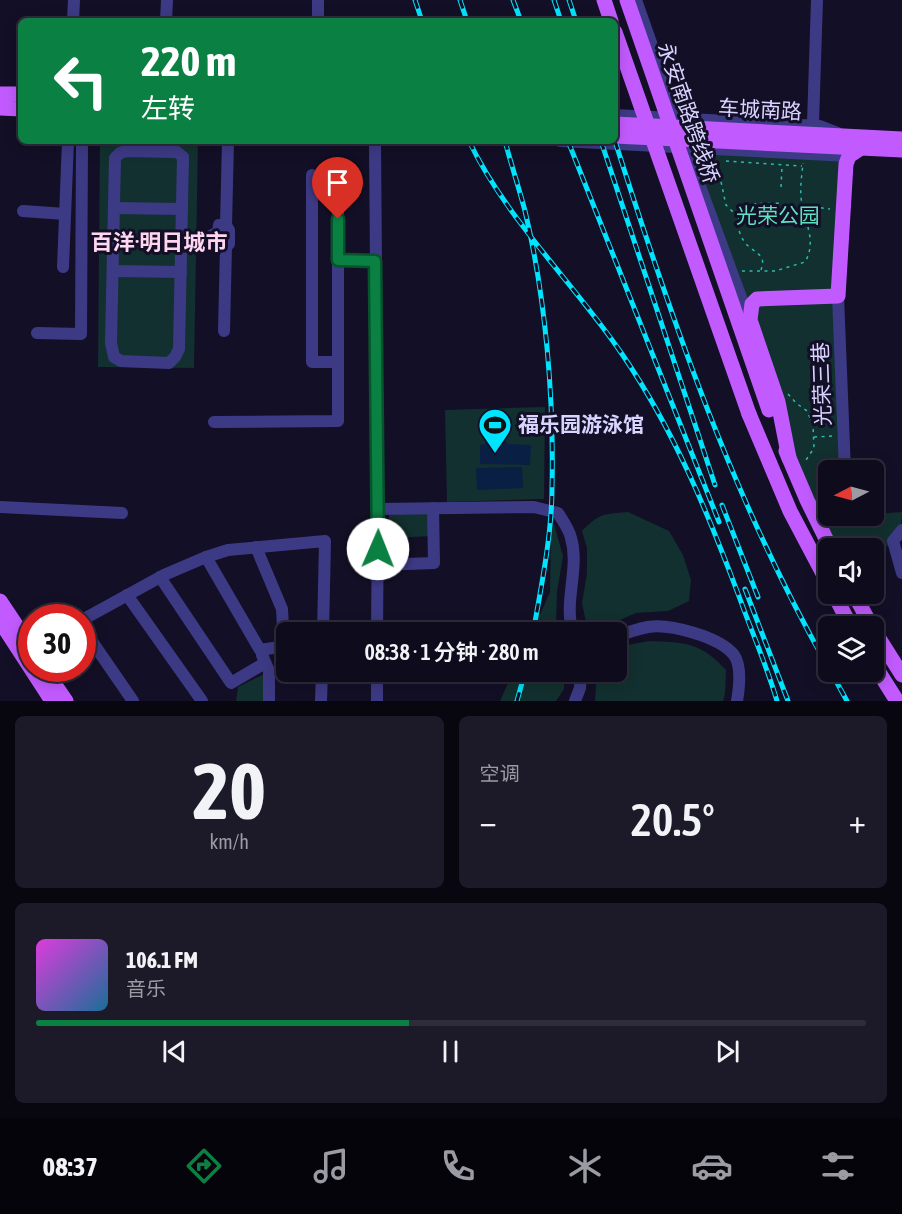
<!DOCTYPE html>
<html lang="zh">
<head>
<meta charset="utf-8">
<style>
	:root { --surface:#0e0b1c; --page:#1c1929; --text:#f1f3f6; --muted:#9b9ba3; --line:#2e2b3b; --accent:#0b8043 }
	body { margin:0; font-family:"Asap Condensed","Noto Sans SC",sans-serif; background:var(--page); color:var(--text); height:100vh; display:flex; flex-direction:column; font-size:22px; white-space:nowrap }
	* { box-sizing:border-box; margin:0 }
	p { font-size:20px; color:var(--muted) }
	.icon { flex:none; width:33px; height:33px; fill:none; stroke:currentColor; stroke-width:2; stroke-linecap:round; stroke-linejoin:round }
	.map { position:relative; height:701px; overflow:hidden }
	.side { display:flex; flex-direction:column; gap:15px; padding:15px; background:#08060f; flex:1 }
	.side>* { flex:none }
	.hud { position:absolute; left:18px; top:18px; width:600px; height:126px; border-radius:9px; box-shadow:0 3px 15px #0003,0 0 0 2px var(--line); background:#0b8043; color:#fff; overflow:hidden }
	.needle { width:39px; rotate:264deg }
	.buttons { position:absolute; left:818px; top:460px; display:grid; gap:12px }
	.buttons a { display:grid; place-items:center; width:66px; height:66px; border-radius:9px; background:var(--surface); box-shadow:0 3px 15px #0003,0 0 0 2px var(--line); font-size:30px }
	.speed { position:absolute; left:18px; top:604px; display:flex; gap:12px; font-size:30px; font-weight:700; text-align:center }
	.speed>* { display:grid; place-content:center; width:78px; height:78px; border-radius:50%; background:var(--surface); box-shadow:0 3px 15px #0003,0 0 0 2px var(--line); line-height:1 }
	.speed .limit { border:9px solid #d22; background:#fff; color:#111 }
	.pin { position:absolute; display:grid; place-items:center; width:51px; height:51px; color:#fff; margin:-62px -26px; border-radius:50% 50% 50% 0; rotate:-45deg; box-shadow:0 0 6px #0007 }
	.pin .icon { rotate:45deg }
	.me { position:absolute; width:66px; margin:-33px; rotate:1deg; stroke-linejoin:round; filter:drop-shadow(0 0 4px #0008) }
	.turn { display:flex; align-items:center; gap:21px; height:126px; padding:0 24px; font-size:27px }
	.turn .icon { width:78px; height:78px; stroke-width:2.5 }
	.turn b { display:block; font-size:42px; line-height:51px }
	.big { font-size:45px; font-weight:600; line-height:1.1 }
	.side .tile { flex:1; display:flex; flex-direction:column; justify-content:center; gap:9px; min-width:0; padding:0 21px; border-radius:9px; background:var(--page) }
	.side .dial { align-items:center; gap:0 }
	.dial b { font-size:78px; line-height:1 }
	.song { display:flex; align-items:center; gap:18px }
	.cover { width:72px; height:72px; border-radius:9px; background:linear-gradient(135deg,hsl(300 70% 55%),hsl(200 70% 35%)) }
	.played { height:6px; border-radius:3px; background:linear-gradient(90deg,var(--accent) 45%,var(--line) 45%) }
	.keys { display:flex; justify-content:space-around; direction:ltr }
	.heat { display:flex; justify-content:space-between; align-items:center; font-size:33px; direction:ltr }
	.side .tiles { flex:1; display:grid; gap:15px; grid-template-columns:1fr 1fr }
	.tile:last-child { grid-column:span 2 }
	.trip { position:absolute; left:276px; top:622px; width:351px; height:60px; border-radius:9px; background:var(--surface); box-shadow:0 3px 15px #0003,0 0 0 2px var(--line); font-weight:600; line-height:60px; text-align:center }
	.tabs { display:flex; height:96px; justify-content:space-around; align-items:center; background:#06040b; color:var(--muted) }
	.tabs .icon { width:42px; height:42px }
	.tabs .active { color:var(--accent) }
	.tabs b { font-size:27px; color:var(--text) }
	.map>svg:first-child { display:block }
	.green { fill:#12302f }
	.water { fill:#0a1f44 }
	.lines { fill:none; stroke-linecap:round; stroke-linejoin:round }
	.path { stroke:#2fb8b0; stroke-width:1.5; stroke-dasharray:3 4.5; stroke-linecap:butt }
	.minor { stroke:#3d3a85; stroke-width:12 }
	.major { stroke:#c25bff; stroke-width:15 }
	.rail-casing { stroke:#00e5ff; stroke-width:5 }
	.rail { stroke:#130f26; stroke-width:3; stroke-dasharray:9; stroke-linecap:butt }
	.major-bridge { stroke:#c25bff; stroke-width:15 }
	.route-casing { stroke:#07532c; stroke-width:15 }
	.route { stroke:#0b8043; stroke-width:10 }
	.labels { text-anchor:middle; stroke-width:6; stroke-linejoin:round; paint-order:stroke }
	.street-label { font-size:21px; fill:#d9d4ff; stroke:#130f26 }
	.park-label { font-size:21px; fill:#5fe0c0; stroke:#130f26 }
	.poi-label { font-size:21px; font-weight:bold; fill:#d9d4ff; stroke:#130f26; text-anchor:start }
	.neighbourhood-label { font-size:22px; font-weight:bold; fill:#ffd6f0; stroke:#130f26 }
</style>
</head>
<body>
<div class="map">
<svg width="902" height="701" viewBox="0 0 902 701">
	<rect width="100%" height="100%" fill="#130f26"/>
	<!-- green -->
	<g class="green">
		<path d="M100,141H198L194,368L98,367Z"/>
		<path d="M686,148L849,156L838,296L845,471H828V516H873V514L902,512C902,534 895,545 873,553V549H831L818,523Z"/>
		<path d="M545,407L544,499L447,502L445,410Z"/>
		<path d="M628,512L669,531L683,555L691,580L689,601L668,611L636,613L620,620L597,625L586,622L582,603L587,573V548L582,531C600,513 603,514 628,512Z"/>
		<path d="M433,513V536L389,538V514Z"/>
		<path d="M554,524L563,556L557,592L556,625L558,633H532L550,592L551,534Z"/>
		<path d="M649,641C686,642 701,643 726,670L725,694L723,701H595L597,672H616L617,647Z"/>
		<path d="M513,672H564V689L556,701H500Z"/>
		<path d="M264,674L265,701H236L238,687Z"/>
	</g>
	<!-- water -->
	<g class="water">
		<path d="M496,436L505,440L508,444L531,445L530,465L480,464V445L485,444L491,437Z"/>
		<path d="M522,467L523,488L477,490L476,468Z"/>
	</g>
	<g class="lines">
		<!-- path -->
		<g class="path">
			<path d="M726,161L802,166"/>
			<path d="M714,169L720,177L726,205L738,217"/>
			<path d="M706,173L714,169L717,159"/>
			<path d="M781,187L782,167"/>
			<path d="M761,270C762,266 764,261 761,257C757,251 748,248 744,241C737,232 735,215 746,207C759,198 813,207 830,209"/>
			<path d="M742,271H775L805,262C818,240 803,220 801,197C800,186 802,174 803,163"/>
			<path d="M788,394L796,403L807,411L813,425L814,448L804,463"/>
			<path d="M814,437L834,436"/>
			<path d="M840,539L849,537"/>
		</g>
		<!-- minor -->
		<g class="minor">
			<path d="M636,0L678,119"/>
			<path d="M73,21L74,0"/>
			<path d="M166,21L167,0"/>
			<path d="M318,21V0"/>
			<path d="M615,115L820,126L838,133"/>
			<path d="M813,123L817,0"/>
			<path d="M375,141L378,517L377,633"/>
			<path d="M560,141L849,156"/>
			<path d="M686,148L749,319"/>
			<path d="M126,151L177,152L183,157L179,349L175,357L169,363L121,361L114,357L111,343L115,158L120,153Z"/>
			<path d="M312,175V362H338"/>
			<path d="M338,178V260"/>
			<path d="M114,208L182,209"/>
			<path d="M23,211L65,214"/>
			<path d="M226,225H219L218,232L212,235L213,245L226,246L229,244V230L226,225L228,141"/>
			<path d="M63,267L68,141"/>
			<path d="M113,271L181,272"/>
			<path d="M838,296L845,471"/>
			<path d="M224,331L226,246"/>
			<path d="M37,333L81,334L82,141"/>
			<path d="M214,422L338,421V260L375,261"/>
			<path d="M0,507L122,513"/>
			<path d="M378,509L534,507L558,513C563,521 569,529 571,538C580,569 563,602 573,633"/>
			<path d="M818,523L842,516"/>
			<path d="M902,530L893,541L902,573"/>
			<path d="M256,547L282,609L284,646"/>
			<path d="M206,557L228,550L325,541L323,633"/>
			<path d="M378,565L434,563L433,508"/>
			<path d="M160,577L231,683L265,663"/>
			<path d="M127,595L202,701"/>
			<path d="M82,620L164,575L206,557L260,650L286,646"/>
			<path d="M82,627L133,701"/>
			<path d="M616,637C626,633 637,629 648,627C669,623 720,637 734,655C742,666 739,689 737,701"/>
			<path d="M262,655L269,671V701"/>
			<path d="M321,701L322,672"/>
			<path d="M377,701V672"/>
			<path d="M575,701L580,688L581,672"/>
		</g>
		<!-- major -->
		<g class="major">
			<path d="M604,0L611,21"/>
			<path d="M0,94H21"/>
			<path d="M0,108L21,109"/>
			<path d="M615,124L902,139"/>
			<path d="M615,136L902,150"/>
			<path d="M749,414L790,511L828,583"/>
			<path d="M786,451L807,500L831,549"/>
			<path d="M789,458L778,402L750,320L752,304L757,299L838,296L846,164L849,156L861,148"/>
			<path d="M834,594L851,627"/>
			<path d="M854,594L872,627"/>
			<path d="M0,601L32,649"/>
			<path d="M0,621L52,701"/>
			<path d="M873,629L902,675"/>
			<path d="M873,663L897,701"/>
			<path d="M44,669L66,701"/>
		</g>
		<defs>
			<g id="rail">
				<path d="M415,0L422,21"/>
				<path d="M460,0L467,21"/>
				<path d="M513,0L521,21"/>
				<path d="M554,0L561,21"/>
				<path d="M569,0L576,21"/>
				<path d="M469,141C507,220 573,282 622,354C674,430 708,513 740,599C752,633 767,666 777,701"/>
				<path d="M505,141C511,164 519,188 525,211C546,299 554,398 552,488C552,534 541,588 533,633"/>
				<path d="M568,141L719,522"/>
				<path d="M601,141L715,485"/>
				<path d="M615,141C672,321 734,502 828,667"/>
				<path d="M722,505L758,597"/>
				<path d="M745,589L788,701"/>
				<path d="M831,672L847,701"/>
				<path d="M517,701L525,672"/>
			</g>
		</defs>
		<!-- rail casing -->
		<use href="#rail" class="rail-casing"/>
		<!-- rail -->
		<use href="#rail" class="rail"/>
		<!-- major-bridge -->
		<g class="major-bridge">
			<path d="M627,0L769,410"/>
			<path d="M615,32L749,414"/>
		</g>
	</g>
	<g class="lines">
		<defs>
			<path id="route" d="M338,219V260L375,261L378,549"/>
		</defs>
		<!-- route casing -->
		<use href="#route" class="route-casing"/>
		<!-- route -->
		<use href="#route" class="route"/>
	</g>
	<!-- icons -->
	<defs>
		<symbol id="stadium-pin" viewBox="-11 -11 22 30"><path d="M0 17L-7.5 6A9.5 9.5 0 1 1 7.5 6Z" fill="#00e5ff" stroke="#130f26"/><path d="M0-5a6.5 5 0 1 0 0 10a6.5 5 0 1 0 0-10ZM-3.5-1.8h7v3.6h-7Z" fill="#111"/></symbol>
	</defs>
	<g fill-rule="evenodd">
		<use href="#stadium-pin" x="476" y="406" width="38" height="52"/>
	</g>
	<g class="labels">
		<!-- street labels -->
		<g class="street-label">
			<text transform="translate(760 110) rotate(3)" y="7">车城南路</text>
			<text transform="translate(688 113) rotate(71)" y="7">永安南路跨线桥</text>
			<text transform="translate(822 384) rotate(-92)" y="7">光荣三巷</text>
		</g>
		<!-- park labels -->
		<g class="park-label">
			<text x="778" y="223">光荣公园</text>
		</g>
		<!-- poi labels -->
		<g class="poi-label">
			<text x="518" y="432">福乐园游泳馆</text>
		</g>
		<!-- neighbourhood labels -->
		<g class="neighbourhood-label">
			<text x="159" y="250">百洋·明日城市</text>
		</g>
	</g>
</svg>
<div class="buttons">
<a><svg class="needle" viewBox="-14 -14 28 28"><path d="M0-13l5 13h-10z" fill="#e53935"/><path d="M0 13l5-13h-10z" fill="#9b9ba3"/></svg></a>
<a><svg class="icon" aria-label="sound" viewBox="0 0 24 24"><path d="M4 9h4l5-4v14l-5-4H4zM17 9q2 3 0 6"/></svg></a>
<a><svg class="icon" aria-label="layers" viewBox="0 0 24 24"><path d="M12 4l9 5-9 5-9-5zM3 14l9 5 9-5"/></svg></a>
</div>
<div class="speed"><div class="limit">30</div></div>
<div class="pin" style="left:338px;top:219px;background:#d93025"><svg class="icon" aria-label="arrive" viewBox="0 0 24 24"><path d="M6 21V4h12l-3 4 3 4H6"/></svg></div>
<svg class="me" style="left:378px;top:549px" viewBox="-20 -20 40 40"><circle r="19" fill="#fff"/><path d="M0-13L10 11 0 6-10 11z" fill="#0b8043"/></svg>
<div class="trip">08:38 · 1 分钟 · 280 m</div>
<div class="hud">
<div class="turn"><svg class="icon" aria-label="left" viewBox="0 0 24 24"><path d="M17 20v-9H6M10 6l-5 5 5 5"/></svg><div><b>220 m</b>左转</div></div>
</div>
</div>
<section class="side">
<div class="tiles">
<div class="tile dial"><b>20</b><p>km/h</p></div>
<div class="tile"><p>空调</p>
<div class="heat"><a>−</a><b class="big">20.5°</b><a>+</a></div>
</div>
<div class="tile">
<div class="song"><i class="cover"></i><div><b>106.1 FM</b><p>音乐</p></div></div>
<div class="played"></div>
<div class="keys"><svg class="icon" aria-label="previous" viewBox="0 0 24 24"><path d="M18 5L8 12l10 7zM5 5v14"/></svg><svg class="icon" aria-label="pause" viewBox="0 0 24 24"><path d="M8 5v14M16 5v14"/></svg><svg class="icon" aria-label="next" viewBox="0 0 24 24"><path d="M6 5l10 7-10 7zM19 5v14"/></svg></div>
</div>
</div>
</section>
<nav class="tabs">
<b>08:37</b>
<svg class="icon active" aria-label="directions" viewBox="0 0 24 24"><path d="M12 3l9 9-9 9-9-9zM9 14v-3h6M13 9l2 2-2 2"/></svg>
<svg class="icon" aria-label="music" viewBox="0 0 24 24"><path d="M9 18V5l10-2v13"/><circle cx="6" cy="18" r="3"/><circle cx="16" cy="16" r="3"/></svg>
<svg class="icon" aria-label="phone" viewBox="0 0 24 24"><path d="M5 4h4l2 5-3 2q2 4 5 5l2-3 5 2v4C11 20 4 13 5 4z"/></svg>
<svg class="icon" aria-label="climate" viewBox="0 0 24 24"><path d="M12 3v18M4 7l16 10M4 17L20 7"/></svg>
<svg class="icon" aria-label="car" viewBox="0 0 24 24"><path d="M5 17H2v-5l4-1 3-4h7l3 4 3 1v5h-3M9 17h6M6 11h13"/><circle cx="7" cy="17" r="2"/><circle cx="17" cy="17" r="2"/></svg>
<svg class="icon" aria-label="filters" viewBox="0 0 24 24"><path d="M4 7h16M4 17h16"/><circle cx="9" cy="7" r="2"/><circle cx="15" cy="17" r="2"/></svg>
</nav>
</body>
</html>
